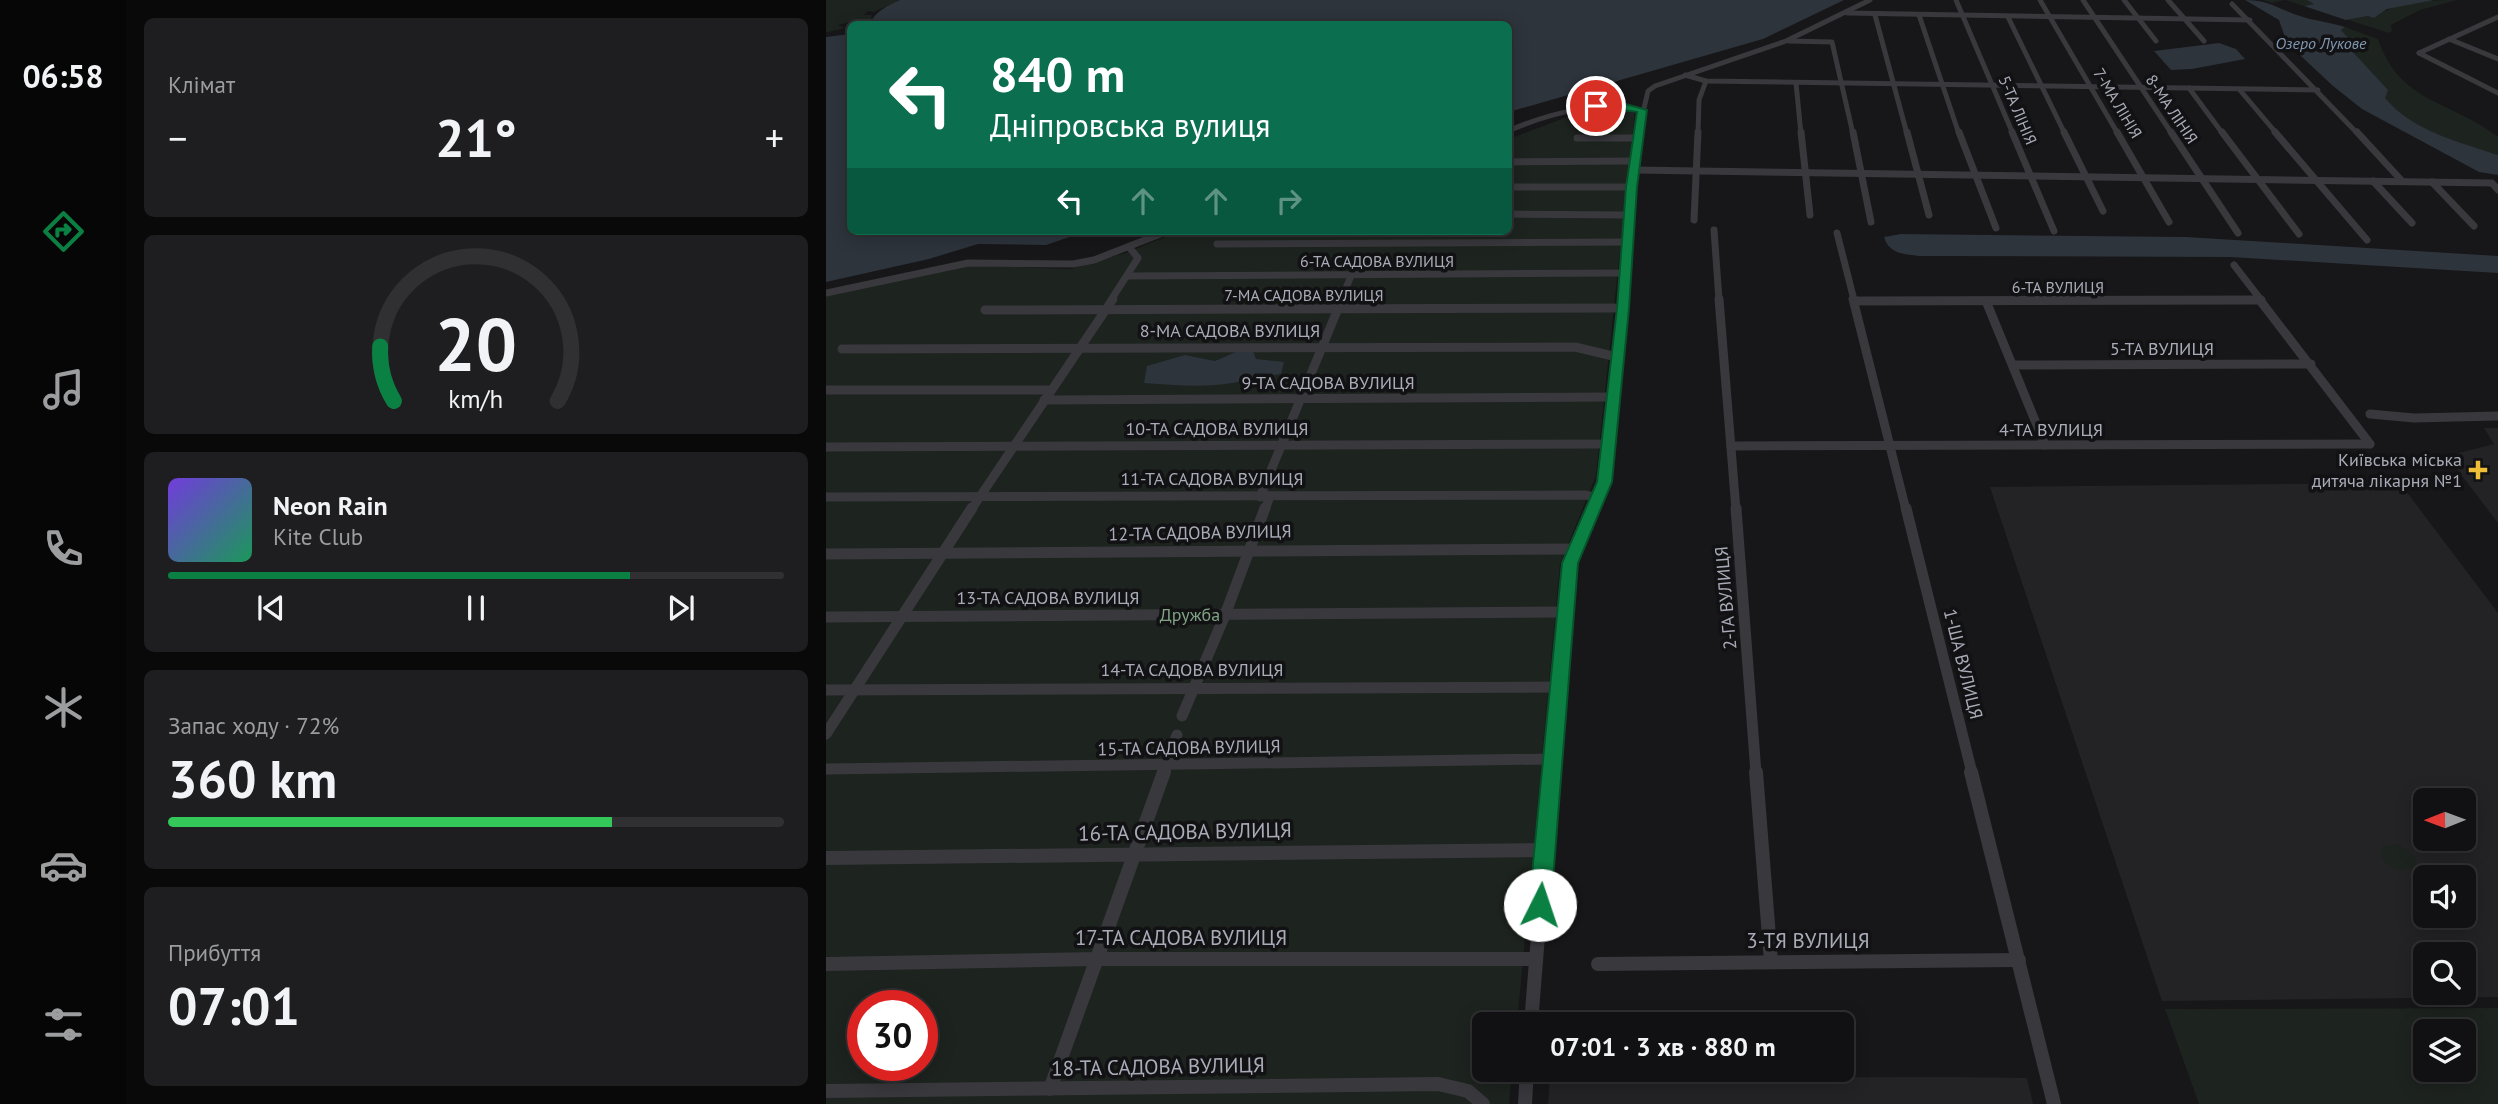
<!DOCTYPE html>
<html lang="uk">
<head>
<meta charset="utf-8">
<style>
	:root { --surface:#111012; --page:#1e1e20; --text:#f1f3f6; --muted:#9c9d9f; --line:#303032; --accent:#0b8043 }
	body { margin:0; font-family:"PT Sans",sans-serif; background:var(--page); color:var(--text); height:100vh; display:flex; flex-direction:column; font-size:26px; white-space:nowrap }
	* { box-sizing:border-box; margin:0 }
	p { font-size:23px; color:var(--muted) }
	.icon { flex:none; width:38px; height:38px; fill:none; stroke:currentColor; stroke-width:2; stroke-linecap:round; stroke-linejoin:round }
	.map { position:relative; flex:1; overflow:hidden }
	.panel { display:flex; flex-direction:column; gap:18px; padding:18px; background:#09090a; width:700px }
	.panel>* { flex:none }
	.top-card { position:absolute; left:21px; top:21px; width:665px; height:214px; border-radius:10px; box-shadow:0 4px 18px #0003,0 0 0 2px var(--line); background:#0b6e4f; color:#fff; overflow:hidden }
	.needle { width:46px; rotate:269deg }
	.fabs { position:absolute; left:1587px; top:788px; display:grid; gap:14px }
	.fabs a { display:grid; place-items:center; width:63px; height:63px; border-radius:10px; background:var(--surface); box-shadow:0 4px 18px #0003,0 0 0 2px var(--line); font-size:35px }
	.speed { position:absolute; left:21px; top:990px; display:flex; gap:14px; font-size:35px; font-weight:700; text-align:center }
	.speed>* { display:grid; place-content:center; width:91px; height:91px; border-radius:50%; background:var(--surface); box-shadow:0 4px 18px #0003,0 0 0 2px var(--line); line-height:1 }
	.speed .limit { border:10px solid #d22; background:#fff; color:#111 }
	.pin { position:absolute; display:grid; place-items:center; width:60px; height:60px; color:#fff; margin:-30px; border:4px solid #fff; border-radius:50%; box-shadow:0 2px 7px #0007 }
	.me { position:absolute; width:77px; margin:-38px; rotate:4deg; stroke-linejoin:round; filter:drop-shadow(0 0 5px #0008) }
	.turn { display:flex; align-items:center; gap:24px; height:147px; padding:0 28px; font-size:32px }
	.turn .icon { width:91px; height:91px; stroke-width:2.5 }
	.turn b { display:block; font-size:49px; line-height:60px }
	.lanes { display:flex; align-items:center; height:66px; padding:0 28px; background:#0003; justify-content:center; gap:35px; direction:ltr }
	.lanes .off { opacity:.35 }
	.big { font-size:52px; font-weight:600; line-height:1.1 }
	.panel .card { flex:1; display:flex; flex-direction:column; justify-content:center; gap:10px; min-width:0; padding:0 24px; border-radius:10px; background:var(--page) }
	.panel .dial { align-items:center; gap:0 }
	.dial svg { height:182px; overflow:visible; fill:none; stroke:var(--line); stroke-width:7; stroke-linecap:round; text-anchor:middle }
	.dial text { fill:var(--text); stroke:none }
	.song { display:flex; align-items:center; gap:21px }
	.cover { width:84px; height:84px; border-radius:10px; background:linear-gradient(135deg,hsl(260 70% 55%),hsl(150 70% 35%)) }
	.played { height:7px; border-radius:4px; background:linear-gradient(90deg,var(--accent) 75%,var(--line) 75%) }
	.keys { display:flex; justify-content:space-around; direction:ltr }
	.heat { display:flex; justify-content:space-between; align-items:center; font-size:38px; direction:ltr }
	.charge { height:10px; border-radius:5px; background:linear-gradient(90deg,#34c759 72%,var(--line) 0) }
	.trip { position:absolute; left:646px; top:1012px; width:382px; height:70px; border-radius:10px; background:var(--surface); box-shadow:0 4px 18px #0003,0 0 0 2px var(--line); font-weight:600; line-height:70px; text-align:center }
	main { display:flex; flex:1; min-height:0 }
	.menu { display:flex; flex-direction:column; width:126px; justify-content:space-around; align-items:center; background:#070607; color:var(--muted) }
	.menu .icon { width:49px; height:49px }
	.menu .active { color:var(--accent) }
	.menu b { font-size:32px; color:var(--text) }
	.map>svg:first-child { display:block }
	.built { fill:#232325; fill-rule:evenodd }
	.green { fill:#1d231e; fill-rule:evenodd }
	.water { fill:#2d343c }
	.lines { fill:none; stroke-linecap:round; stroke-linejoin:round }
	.minor-far4 { stroke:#38383d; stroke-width:5 }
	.minor-far3 { stroke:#38383d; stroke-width:7 }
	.minor-far2 { stroke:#38383d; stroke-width:9 }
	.minor-far1 { stroke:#38383d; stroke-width:11 }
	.minor { stroke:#38383d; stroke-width:14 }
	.route { fill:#0b8043; stroke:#07532c; stroke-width:2 }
	.poi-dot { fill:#eebe38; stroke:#121113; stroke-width:2.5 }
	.labels { text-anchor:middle; stroke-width:7; stroke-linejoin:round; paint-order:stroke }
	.far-water-label { font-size:16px; font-style:italic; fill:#8198b2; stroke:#121113 }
	.far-street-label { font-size:16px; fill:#a9acb8; stroke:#121113 }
	.street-label { font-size:18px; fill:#a9acb8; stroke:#121113 }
	.poi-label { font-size:18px; fill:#a9acb8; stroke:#121113; text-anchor:end }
	.park-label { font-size:18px; fill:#80a385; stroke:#121113 }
	.near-street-label { font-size:21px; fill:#a9acb8; stroke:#121113 }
</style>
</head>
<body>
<main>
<nav class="menu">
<b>06:58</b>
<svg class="icon active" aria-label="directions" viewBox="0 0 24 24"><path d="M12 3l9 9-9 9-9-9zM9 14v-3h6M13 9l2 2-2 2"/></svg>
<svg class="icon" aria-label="music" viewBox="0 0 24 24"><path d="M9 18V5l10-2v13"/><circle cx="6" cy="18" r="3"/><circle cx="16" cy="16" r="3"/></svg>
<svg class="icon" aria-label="phone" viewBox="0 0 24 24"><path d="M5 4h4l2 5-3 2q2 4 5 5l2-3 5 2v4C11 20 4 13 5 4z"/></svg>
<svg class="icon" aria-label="climate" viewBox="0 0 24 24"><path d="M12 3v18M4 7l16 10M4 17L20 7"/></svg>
<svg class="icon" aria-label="car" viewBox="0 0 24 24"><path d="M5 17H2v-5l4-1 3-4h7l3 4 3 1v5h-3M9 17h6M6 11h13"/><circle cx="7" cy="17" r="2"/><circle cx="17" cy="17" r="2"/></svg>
<svg class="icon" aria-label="filters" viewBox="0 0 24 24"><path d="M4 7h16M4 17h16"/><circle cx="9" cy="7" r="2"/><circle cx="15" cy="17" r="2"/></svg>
</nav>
<section class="panel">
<div class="card"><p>Клімат</p>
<div class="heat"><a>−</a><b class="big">21°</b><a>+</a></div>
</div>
<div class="card dial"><svg viewBox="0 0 100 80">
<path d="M14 69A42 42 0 1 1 86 69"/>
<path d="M14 69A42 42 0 0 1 8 45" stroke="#0b8043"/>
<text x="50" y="56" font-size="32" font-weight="700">20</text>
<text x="50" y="72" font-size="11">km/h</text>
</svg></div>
<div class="card">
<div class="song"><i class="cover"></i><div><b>Neon Rain</b><p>Kite Club</p></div></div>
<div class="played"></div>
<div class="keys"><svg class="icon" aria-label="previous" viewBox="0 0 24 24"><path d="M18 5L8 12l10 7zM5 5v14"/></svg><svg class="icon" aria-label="pause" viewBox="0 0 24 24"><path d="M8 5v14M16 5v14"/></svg><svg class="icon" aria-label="next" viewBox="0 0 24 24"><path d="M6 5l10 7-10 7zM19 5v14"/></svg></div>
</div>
<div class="card"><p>Запас ходу · 72%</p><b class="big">360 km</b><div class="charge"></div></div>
<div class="card"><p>Прибуття</p><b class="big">07:01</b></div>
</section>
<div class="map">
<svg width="1672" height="1104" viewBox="0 0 1672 1104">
	<rect width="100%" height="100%" fill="#171618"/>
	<!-- built -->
	<g class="built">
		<path d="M1658,428H1672V523L1621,456L1668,444Z"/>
		<path d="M1574,483L1672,613V997L1336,1001L1164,487ZM1600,800H1638V838H1600ZM1600,877H1638V915H1600ZM1600,954H1638V992H1600Z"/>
		<path d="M1125,1077L1201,1078L1207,1104H722L724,1078Z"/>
	</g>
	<!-- green -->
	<g class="green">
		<path d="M0,0H74L48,12L42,11L38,15H46L44,23L35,24L34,19L12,25L19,28L3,32H0Z"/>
		<path d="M1437,0H1481L1489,4L1479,6L1520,20L1543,16L1548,18C1569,1 1605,0 1631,0L1594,10L1565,25L1566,31L1563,33L1459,0L1446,3Z"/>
		<path d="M1519,27L1552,39C1574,104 1625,100 1672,137V155C1632,142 1584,132 1558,97C1548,82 1539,66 1527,52C1521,45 1521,37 1514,29Z"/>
		<path d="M786,107L809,110L770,476L734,564L691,1024H658V1069H686L683,1104H0V296L140,265L245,269L302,252L354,231H682L683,139L741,117ZM37,1006H96V1066H37Z"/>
		<path d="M1569,844C1579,847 1587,852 1591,863L1587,870H1570L1555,859V847Z"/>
		<path d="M1672,1008V1104H1373L1339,1009ZM1600,1031H1638V1069H1600Z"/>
	</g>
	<!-- water -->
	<g class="water">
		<path d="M74,0H1018L937,39L683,112L682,24H44C48,12 62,5 74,0Z"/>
		<path d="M1419,0C1443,0 1452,9 1474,16C1488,21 1504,22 1519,27L1515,30L1521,37L1526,51L1562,90L1559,98C1588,132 1631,141 1672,155V175L1653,172L1536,109L1507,86L1461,43L1453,20Z"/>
		<path d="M1481,0H1608L1561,9L1548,18L1542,16L1520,20L1478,6L1488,4Z"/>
		<path d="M24,34V231H261L220,245L152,244L103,259L0,282V37Z"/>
		<path d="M1393,43L1410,49L1419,59L1366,69L1345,70L1328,51Z"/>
		<path d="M1075,234L1360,237L1672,256V273L1404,257L1093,256C1078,254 1063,254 1058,237Z"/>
		<path d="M427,351L430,359L458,362L455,374C438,376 423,381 406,383C378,388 347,385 318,383L321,366L359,355L389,361L410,352Z"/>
	</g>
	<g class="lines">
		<!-- minor-far4 -->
		<g class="minor-far4">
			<path d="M1130,0L1187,134"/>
			<path d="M1214,0L1292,134"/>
			<path d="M1257,0L1346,134"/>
			<path d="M1298,0L1330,41"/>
			<path d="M1342,0L1378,41"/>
			<path d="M1406,4L1532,134"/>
			<path d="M1021,13L1424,20"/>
			<path d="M1049,15L1081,134"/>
			<path d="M1093,15L1133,134"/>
			<path d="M1182,17L1239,134"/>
			<path d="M1623,39L1672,59"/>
			<path d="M963,41L1006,42L1027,134"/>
			<path d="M1593,53L1672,93"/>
			<path d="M1593,53L1672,17"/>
			<path d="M859,75L880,81L1492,90"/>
			<path d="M970,83L975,134"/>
			<path d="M1363,88L1397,134"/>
			<path d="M1413,89L1451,134"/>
			<path d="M682,131C726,112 768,102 816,110"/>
			<path d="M812,134L822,91L829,86L960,41L1044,0"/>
			<path d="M872,134L873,100L880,81"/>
		</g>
		<!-- minor-far3 -->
		<g class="minor-far3">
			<path d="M975,132L984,215"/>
			<path d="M1027,132L1045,222"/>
			<path d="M1081,132L1103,215"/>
			<path d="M1133,132L1170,228"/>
			<path d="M1186,132L1228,231"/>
			<path d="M1238,132L1277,211"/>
			<path d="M1291,132L1343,222"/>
			<path d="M1345,132L1412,233"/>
			<path d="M1396,132L1473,234"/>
			<path d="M1449,132L1541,240"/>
			<path d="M1531,132L1576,181"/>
			<path d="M751,138H811"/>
			<path d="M682,162L809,161"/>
			<path d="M808,170L1666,183L1672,190"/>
			<path d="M1547,181L1586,223"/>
			<path d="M1606,182L1648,226"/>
			<path d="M682,187H806"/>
			<path d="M682,214L804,215"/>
			<path d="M868,220L872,132"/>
			<path d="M888,230L893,300"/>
			<path d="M1011,233L1028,300"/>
			<path d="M391,244L802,242"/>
			<path d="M1408,265L1435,300"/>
			<path d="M302,276L800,273"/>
			<path d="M0,293L142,263L247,264L268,260L342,231"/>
			<path d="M285,300L312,258L303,247"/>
			<path d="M515,300L525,276"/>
			<path d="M798,300L812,132"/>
			<path d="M1330,300H1435"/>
		</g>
		<!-- minor-far2 -->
		<g class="minor-far2">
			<path d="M893,299L910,510"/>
			<path d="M1027,299L1080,510"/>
			<path d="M1433,299L1544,444"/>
			<path d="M1028,301L1435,300"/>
			<path d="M1160,301L1219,445"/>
			<path d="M159,310L797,308"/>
			<path d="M16,349L749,347L791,357"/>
			<path d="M1187,365L1485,364"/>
			<path d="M0,390H225"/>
			<path d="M218,400L787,397"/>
			<path d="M1544,414L1588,418L1672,416"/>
			<path d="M905,446L1544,444"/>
			<path d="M0,447L782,444"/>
			<path d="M0,497L759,495L772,498"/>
			<path d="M145,510L287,299"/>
			<path d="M439,510L444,496L434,497L516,299"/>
			<path d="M767,510L779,482L798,299"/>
		</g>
		<!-- minor-far1 -->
		<g class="minor-far1">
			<path d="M910,508L930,773"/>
			<path d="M1080,508L1146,773"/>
			<path d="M0,554L748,549"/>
			<path d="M0,617L737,612"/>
			<path d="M0,690L731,687"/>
			<path d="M356,716L399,615L439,508"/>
			<path d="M0,734L146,508"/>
			<path d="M0,769L726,759"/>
			<path d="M337,773L351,735"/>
			<path d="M724,773L737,612L744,563L768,508"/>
		</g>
		<!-- minor -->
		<g class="minor">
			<path d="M930,772L945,962"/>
			<path d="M1145,772L1228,1104"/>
			<path d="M0,858L718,850"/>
			<path d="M0,964L270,959H710"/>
			<path d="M772,964L1193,960"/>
			<path d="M705,1024L725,772"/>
			<path d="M224,1089L338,772"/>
			<path d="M0,1091L612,1084L642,1091L657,1104"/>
			<path d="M699,1104L701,1069"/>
		</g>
	</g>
	<!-- route -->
	<path class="route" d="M796,103L821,110L811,187L803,308L786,482L752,563L725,905L721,911L714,913L707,911L703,905L736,563L771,482L791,308L800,187L811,112C798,109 777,112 766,106L770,103Z"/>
	<!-- markers -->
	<path class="poi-dot" d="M1648.5 459.5h7v7h7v7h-7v7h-7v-7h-7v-7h7z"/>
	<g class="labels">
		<!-- far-water labels -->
		<g class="far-water-label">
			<text x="1495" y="49">Озеро Лукове</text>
		</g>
		<!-- far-street labels -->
		<g class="far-street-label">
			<text transform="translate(1292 103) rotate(59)" y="6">7-МА ЛІНІЯ</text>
			<text transform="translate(1346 109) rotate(56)" y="6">8-МА ЛІНІЯ</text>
			<text transform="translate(1192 110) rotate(67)" y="6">5-ТА ЛІНІЯ</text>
			<text x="551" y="267">6-ТА САДОВА ВУЛИЦЯ</text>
			<text x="1232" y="293">6-ТА ВУЛИЦЯ</text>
			<text x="478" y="301">7-МА САДОВА ВУЛИЦЯ</text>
		</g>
		<!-- street labels -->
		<g class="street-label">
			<text x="404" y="337">8-МА САДОВА ВУЛИЦЯ</text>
			<text x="1336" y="355">5-ТА ВУЛИЦЯ</text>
			<text x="502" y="389">9-ТА САДОВА ВУЛИЦЯ</text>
			<text x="391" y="435">10-ТА САДОВА ВУЛИЦЯ</text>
			<text x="1225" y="436">4-ТА ВУЛИЦЯ</text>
			<text x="386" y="485">11-ТА САДОВА ВУЛИЦЯ</text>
			<text transform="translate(374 533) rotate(-1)" y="6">12-ТА САДОВА ВУЛИЦЯ</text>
			<text x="222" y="604">13-ТА САДОВА ВУЛИЦЯ</text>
			<text transform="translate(900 598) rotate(-95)" y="6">2-ГА ВУЛИЦЯ</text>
			<text transform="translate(1137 664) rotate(76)" y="6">1-ША ВУЛИЦЯ</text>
			<text x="366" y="676">14-ТА САДОВА ВУЛИЦЯ</text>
			<text transform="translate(363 748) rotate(-1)" y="6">15-ТА САДОВА ВУЛИЦЯ</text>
		</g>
		<!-- poi labels -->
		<g class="poi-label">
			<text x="1636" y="466">Київська міська<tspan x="1636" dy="21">дитяча лікарня №1</tspan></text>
		</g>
		<!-- park labels -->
		<g class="park-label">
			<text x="364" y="621">Дружба</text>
		</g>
		<!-- near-street labels -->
		<g class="near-street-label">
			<text transform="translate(359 832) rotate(-1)" y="7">16-ТА САДОВА ВУЛИЦЯ</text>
			<text x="355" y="945">17-ТА САДОВА ВУЛИЦЯ</text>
			<text x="982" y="948">3-ТЯ ВУЛИЦЯ</text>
			<text transform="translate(332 1067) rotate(-1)" y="7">18-ТА САДОВА ВУЛИЦЯ</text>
		</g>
	</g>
</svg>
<div class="fabs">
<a><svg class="needle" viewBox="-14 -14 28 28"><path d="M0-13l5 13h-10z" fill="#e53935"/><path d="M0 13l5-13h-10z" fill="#9c9d9f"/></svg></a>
<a><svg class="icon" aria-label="sound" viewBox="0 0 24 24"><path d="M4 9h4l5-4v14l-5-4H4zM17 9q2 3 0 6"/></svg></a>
<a><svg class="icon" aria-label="search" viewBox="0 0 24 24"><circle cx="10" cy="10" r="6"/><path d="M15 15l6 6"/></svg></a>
<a><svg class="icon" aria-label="layers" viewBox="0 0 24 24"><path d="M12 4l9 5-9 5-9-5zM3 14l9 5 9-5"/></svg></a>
</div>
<div class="speed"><div class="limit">30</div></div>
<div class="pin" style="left:770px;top:106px;background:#d93025"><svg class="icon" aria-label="arrive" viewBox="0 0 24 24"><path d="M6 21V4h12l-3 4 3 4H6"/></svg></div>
<svg class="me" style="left:714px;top:905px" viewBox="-20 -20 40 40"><circle r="19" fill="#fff"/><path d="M0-13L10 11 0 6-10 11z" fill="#0b8043"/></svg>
<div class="trip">07:01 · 3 хв · 880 m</div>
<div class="top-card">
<div class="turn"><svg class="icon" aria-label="left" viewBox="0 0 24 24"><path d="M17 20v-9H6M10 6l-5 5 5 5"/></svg><div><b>840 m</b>Дніпровська вулиця</div></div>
<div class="lanes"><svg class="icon" aria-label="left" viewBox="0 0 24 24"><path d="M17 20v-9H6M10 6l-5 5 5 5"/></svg><svg class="icon off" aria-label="ahead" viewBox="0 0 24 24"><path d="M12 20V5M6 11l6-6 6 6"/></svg><svg class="icon off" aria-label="ahead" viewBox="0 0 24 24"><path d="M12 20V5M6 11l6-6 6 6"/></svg><svg class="icon off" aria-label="right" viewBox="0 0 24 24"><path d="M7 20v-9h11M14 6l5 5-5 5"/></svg></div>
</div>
</div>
</main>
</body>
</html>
